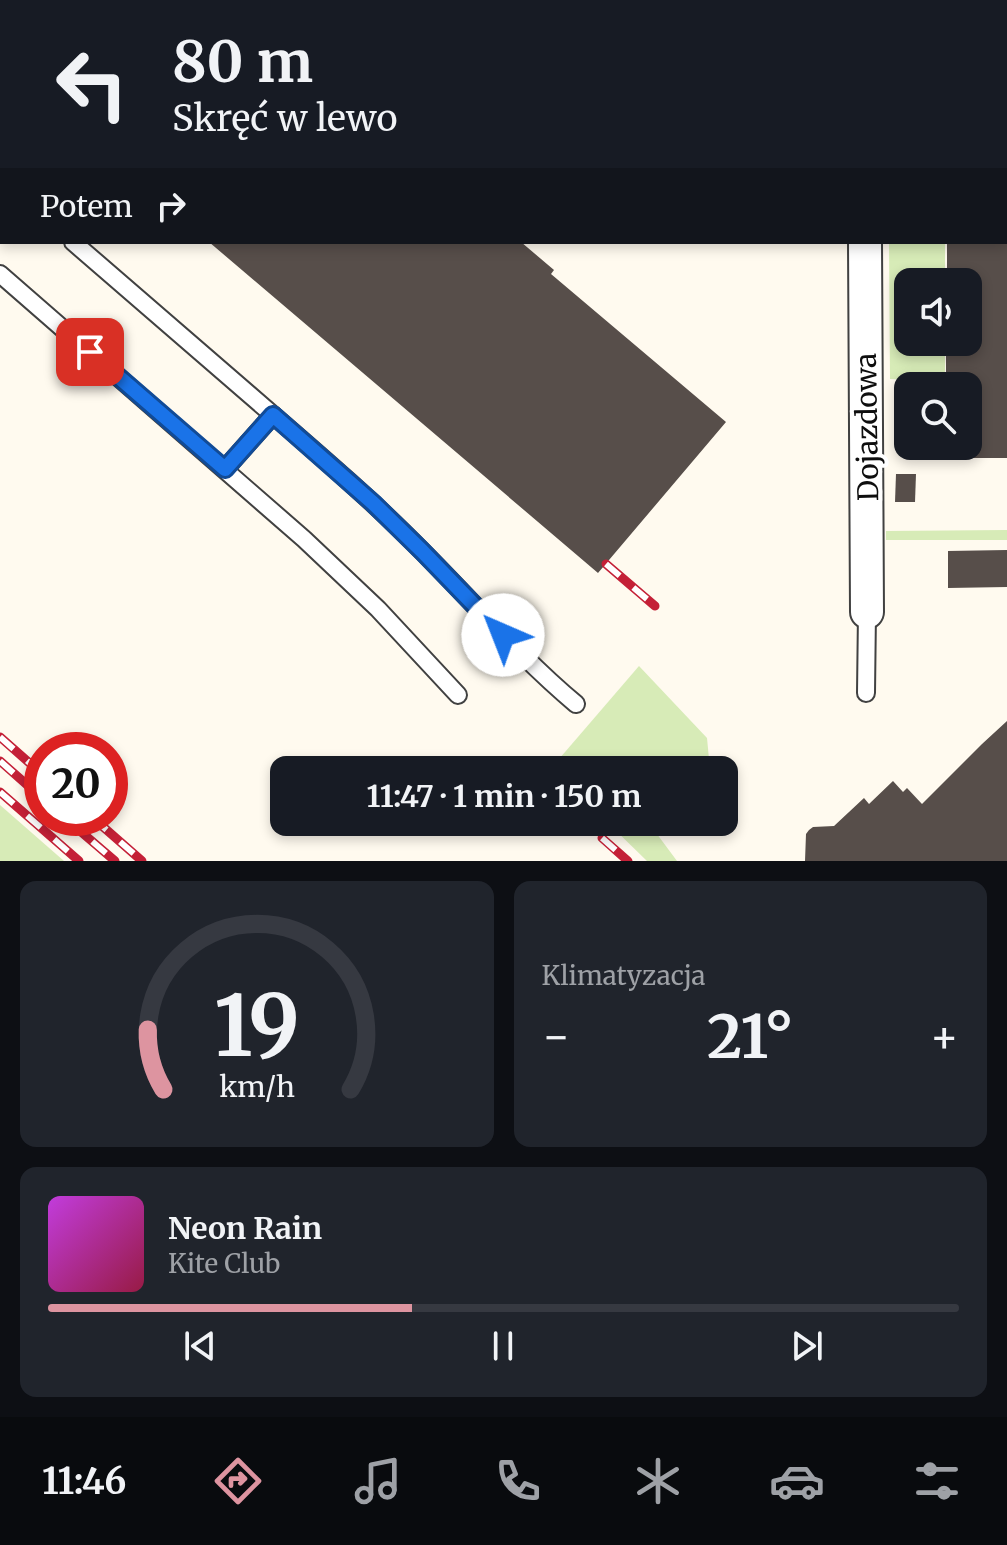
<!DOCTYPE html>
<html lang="pl">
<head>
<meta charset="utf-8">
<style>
	:root { --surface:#171b24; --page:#20242c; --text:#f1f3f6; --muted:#9ea1a6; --line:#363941; --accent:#dd94a0 }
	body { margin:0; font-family:Merriweather,serif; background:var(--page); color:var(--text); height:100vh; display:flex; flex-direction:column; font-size:30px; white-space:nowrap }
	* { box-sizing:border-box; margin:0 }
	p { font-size:26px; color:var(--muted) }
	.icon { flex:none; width:44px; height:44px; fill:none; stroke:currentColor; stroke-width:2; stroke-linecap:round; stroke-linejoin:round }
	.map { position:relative; height:861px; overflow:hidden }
	.panel { display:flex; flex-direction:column; gap:20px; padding:20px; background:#0d0f14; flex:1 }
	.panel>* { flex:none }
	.banner { position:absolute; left:0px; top:0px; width:1008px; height:244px; box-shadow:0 4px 12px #0003; background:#171b24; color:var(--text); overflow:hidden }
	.buttons { position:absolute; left:894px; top:268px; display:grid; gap:16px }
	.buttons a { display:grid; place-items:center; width:88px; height:88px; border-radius:16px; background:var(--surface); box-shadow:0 4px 12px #0003; font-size:40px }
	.speed { position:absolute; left:24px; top:732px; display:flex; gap:16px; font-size:40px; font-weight:700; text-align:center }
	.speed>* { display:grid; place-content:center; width:104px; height:104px; border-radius:50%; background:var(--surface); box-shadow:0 4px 12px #0003; line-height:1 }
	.speed .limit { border:12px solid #d22; background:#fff; color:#111 }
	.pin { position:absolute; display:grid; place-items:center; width:68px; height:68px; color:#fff; margin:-34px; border-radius:16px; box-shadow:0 4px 12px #0006 }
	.me { position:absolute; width:88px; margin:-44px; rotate:316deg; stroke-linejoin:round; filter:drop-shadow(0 0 6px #0008) }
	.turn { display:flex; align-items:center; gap:28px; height:168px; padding:0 40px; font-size:36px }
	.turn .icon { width:104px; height:104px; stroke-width:2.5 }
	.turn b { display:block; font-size:56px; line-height:68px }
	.then { display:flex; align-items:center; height:76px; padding:0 40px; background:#0003; gap:16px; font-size:30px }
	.big { font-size:60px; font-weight:700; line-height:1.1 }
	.panel .card { flex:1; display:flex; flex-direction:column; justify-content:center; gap:12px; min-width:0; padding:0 28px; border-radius:16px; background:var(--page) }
	.panel .dial { align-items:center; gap:0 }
	.dial svg { height:208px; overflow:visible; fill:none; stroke:var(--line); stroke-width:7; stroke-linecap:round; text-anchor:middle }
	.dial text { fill:var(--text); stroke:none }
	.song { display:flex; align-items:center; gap:24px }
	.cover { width:96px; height:96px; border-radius:12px; background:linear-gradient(135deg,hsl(290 70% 55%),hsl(340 70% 35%)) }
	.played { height:8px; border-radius:4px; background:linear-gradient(90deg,var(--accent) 40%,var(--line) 40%) }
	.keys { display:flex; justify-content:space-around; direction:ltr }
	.heat { display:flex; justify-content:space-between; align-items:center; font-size:44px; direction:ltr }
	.panel .tiles { flex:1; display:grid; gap:20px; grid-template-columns:1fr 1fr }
	.card:last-child { grid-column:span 2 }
	.trip { position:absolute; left:270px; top:756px; width:468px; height:80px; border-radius:16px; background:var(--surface); box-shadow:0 4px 12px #0003; font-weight:700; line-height:80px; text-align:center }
	.tabs { display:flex; height:128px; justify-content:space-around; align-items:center; background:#090b0e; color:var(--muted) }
	.tabs .icon { width:56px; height:56px }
	.tabs .selected { color:var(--accent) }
	.tabs b { font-size:36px; color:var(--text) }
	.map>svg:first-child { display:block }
	.green { fill:#d7ebb7 }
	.building { fill:#574e4a }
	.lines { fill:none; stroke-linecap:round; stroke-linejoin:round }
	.lane-casing { stroke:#414141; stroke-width:20 }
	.street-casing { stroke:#414141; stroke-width:36 }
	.lane { stroke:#fff; stroke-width:16 }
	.street { stroke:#fff; stroke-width:32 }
	.rail-casing { stroke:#c42037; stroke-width:9 }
	.rail { stroke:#fff; stroke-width:6; stroke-dasharray:18; stroke-linecap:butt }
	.route-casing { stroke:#114b97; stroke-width:20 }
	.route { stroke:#1a73e8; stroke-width:14 }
	.labels { text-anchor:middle; stroke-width:8; stroke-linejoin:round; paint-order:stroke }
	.street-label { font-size:28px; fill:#0e0e0e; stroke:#fff }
</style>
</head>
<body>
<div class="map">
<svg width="1007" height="861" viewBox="0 0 1007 861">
	<rect width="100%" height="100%" fill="#fffaef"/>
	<!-- green -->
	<g class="green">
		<path d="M876,0H1007V115L1006,2H876Z"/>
		<path d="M889,242H945V282H908V342H945V381L890,379Z"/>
		<path d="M1007,530V540H886V531Z"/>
		<path d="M639,666L707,738L710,770H556L553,766Z"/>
		<path d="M0,805L64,861H0Z"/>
		<path d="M607,822H655L651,826L677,861H647Z"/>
	</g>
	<!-- building -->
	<g class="building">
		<path d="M209,242H521L554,270L551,274L726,422L598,573Z"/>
		<path d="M947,242H1007V458H968V386H946V342H968V282H947Z"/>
		<path d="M896,474H916L915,502H895Z"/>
		<path d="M1007,550V587L948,588V551Z"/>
		<path d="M1007,721V861H805L806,834L809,830L813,827L834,826L864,798L869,804L893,781L903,792L907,788L922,804L982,744Z"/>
	</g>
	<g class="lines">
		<defs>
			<g id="lane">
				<path d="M0,179L2,180"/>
				<path d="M73,242L273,415"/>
				<path d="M0,274L304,539L378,609L458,695"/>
				<path d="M225,469L273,415C324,459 376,504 423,552C474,603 521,658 576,704"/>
				<path d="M866,693L867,612"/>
			</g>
			<g id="street">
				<path d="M863,0V2"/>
				<path d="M865,242L867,612"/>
			</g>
		</defs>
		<!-- lane casing -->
		<use href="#lane" class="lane-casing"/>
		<!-- street casing -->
		<use href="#street" class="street-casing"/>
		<!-- lane -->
		<use href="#lane" class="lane"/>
		<!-- street -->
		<use href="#street" class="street"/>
		<defs>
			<g id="rail">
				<path d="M606,564L655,606"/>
				<path d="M0,737L42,774"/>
				<path d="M0,761L42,798"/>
				<path d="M0,792L79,861"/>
				<path d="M65,818L115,861"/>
				<path d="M93,818L142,861"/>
				<path d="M602,838L628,861"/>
			</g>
		</defs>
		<!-- rail casing -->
		<use href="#rail" class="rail-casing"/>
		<!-- rail -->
		<use href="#rail" class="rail"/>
	</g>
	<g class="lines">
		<defs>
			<path id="route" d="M90,352L225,469L273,415L373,503L422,551L503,635"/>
		</defs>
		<!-- route casing -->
		<use href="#route" class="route-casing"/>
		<!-- route -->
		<use href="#route" class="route"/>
	</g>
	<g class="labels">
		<!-- street labels -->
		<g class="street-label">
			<text transform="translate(867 427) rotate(-91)" y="10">Dojazdowa</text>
		</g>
	</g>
</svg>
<div class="buttons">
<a><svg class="icon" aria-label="sound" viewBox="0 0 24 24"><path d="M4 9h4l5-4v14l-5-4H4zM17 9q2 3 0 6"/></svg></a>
<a><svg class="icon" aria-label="search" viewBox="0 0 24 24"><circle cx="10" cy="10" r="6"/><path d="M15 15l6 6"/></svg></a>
</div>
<div class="speed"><div class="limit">20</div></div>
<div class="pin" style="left:90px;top:352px;background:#d93025"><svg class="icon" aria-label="arrive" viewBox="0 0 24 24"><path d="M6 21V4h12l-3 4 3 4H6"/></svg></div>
<svg class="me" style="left:503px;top:635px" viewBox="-20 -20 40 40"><circle r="19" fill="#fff"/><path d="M0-13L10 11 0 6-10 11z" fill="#1a73e8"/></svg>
<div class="trip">11:47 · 1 min · 150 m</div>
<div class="banner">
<div class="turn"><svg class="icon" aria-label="left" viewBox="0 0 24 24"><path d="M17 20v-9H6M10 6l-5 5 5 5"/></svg><div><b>80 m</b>Skręć w lewo</div></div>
<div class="then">Potem<svg class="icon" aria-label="right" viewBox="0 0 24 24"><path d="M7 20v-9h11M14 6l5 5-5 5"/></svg></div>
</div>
</div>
<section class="panel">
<div class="tiles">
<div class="card dial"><svg viewBox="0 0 100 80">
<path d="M14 69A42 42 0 1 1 86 69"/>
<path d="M14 69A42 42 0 0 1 8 46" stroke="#dd94a0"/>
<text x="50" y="56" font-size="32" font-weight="700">19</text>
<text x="50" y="72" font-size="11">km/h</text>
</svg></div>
<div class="card"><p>Klimatyzacja</p>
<div class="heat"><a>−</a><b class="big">21°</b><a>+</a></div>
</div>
<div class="card">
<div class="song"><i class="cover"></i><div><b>Neon Rain</b><p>Kite Club</p></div></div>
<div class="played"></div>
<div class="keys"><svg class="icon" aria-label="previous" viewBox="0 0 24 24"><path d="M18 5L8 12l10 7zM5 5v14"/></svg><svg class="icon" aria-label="pause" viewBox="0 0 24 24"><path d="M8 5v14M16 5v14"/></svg><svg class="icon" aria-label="next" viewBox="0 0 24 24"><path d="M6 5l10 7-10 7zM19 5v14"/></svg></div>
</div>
</div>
</section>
<nav class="tabs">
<b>11:46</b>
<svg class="icon selected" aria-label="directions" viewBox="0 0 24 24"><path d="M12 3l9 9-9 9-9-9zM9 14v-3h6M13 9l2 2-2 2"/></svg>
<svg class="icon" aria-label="music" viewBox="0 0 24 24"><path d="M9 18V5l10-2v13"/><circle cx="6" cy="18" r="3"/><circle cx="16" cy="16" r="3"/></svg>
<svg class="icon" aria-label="phone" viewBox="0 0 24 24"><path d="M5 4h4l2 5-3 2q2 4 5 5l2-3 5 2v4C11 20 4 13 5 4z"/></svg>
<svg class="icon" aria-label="climate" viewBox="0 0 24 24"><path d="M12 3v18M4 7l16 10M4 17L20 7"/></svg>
<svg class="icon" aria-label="car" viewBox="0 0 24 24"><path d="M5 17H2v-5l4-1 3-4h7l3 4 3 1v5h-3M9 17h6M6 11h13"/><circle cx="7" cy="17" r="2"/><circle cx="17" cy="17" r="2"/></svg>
<svg class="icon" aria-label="filters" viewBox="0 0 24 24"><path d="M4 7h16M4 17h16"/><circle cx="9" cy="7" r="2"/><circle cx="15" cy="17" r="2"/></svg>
</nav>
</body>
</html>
